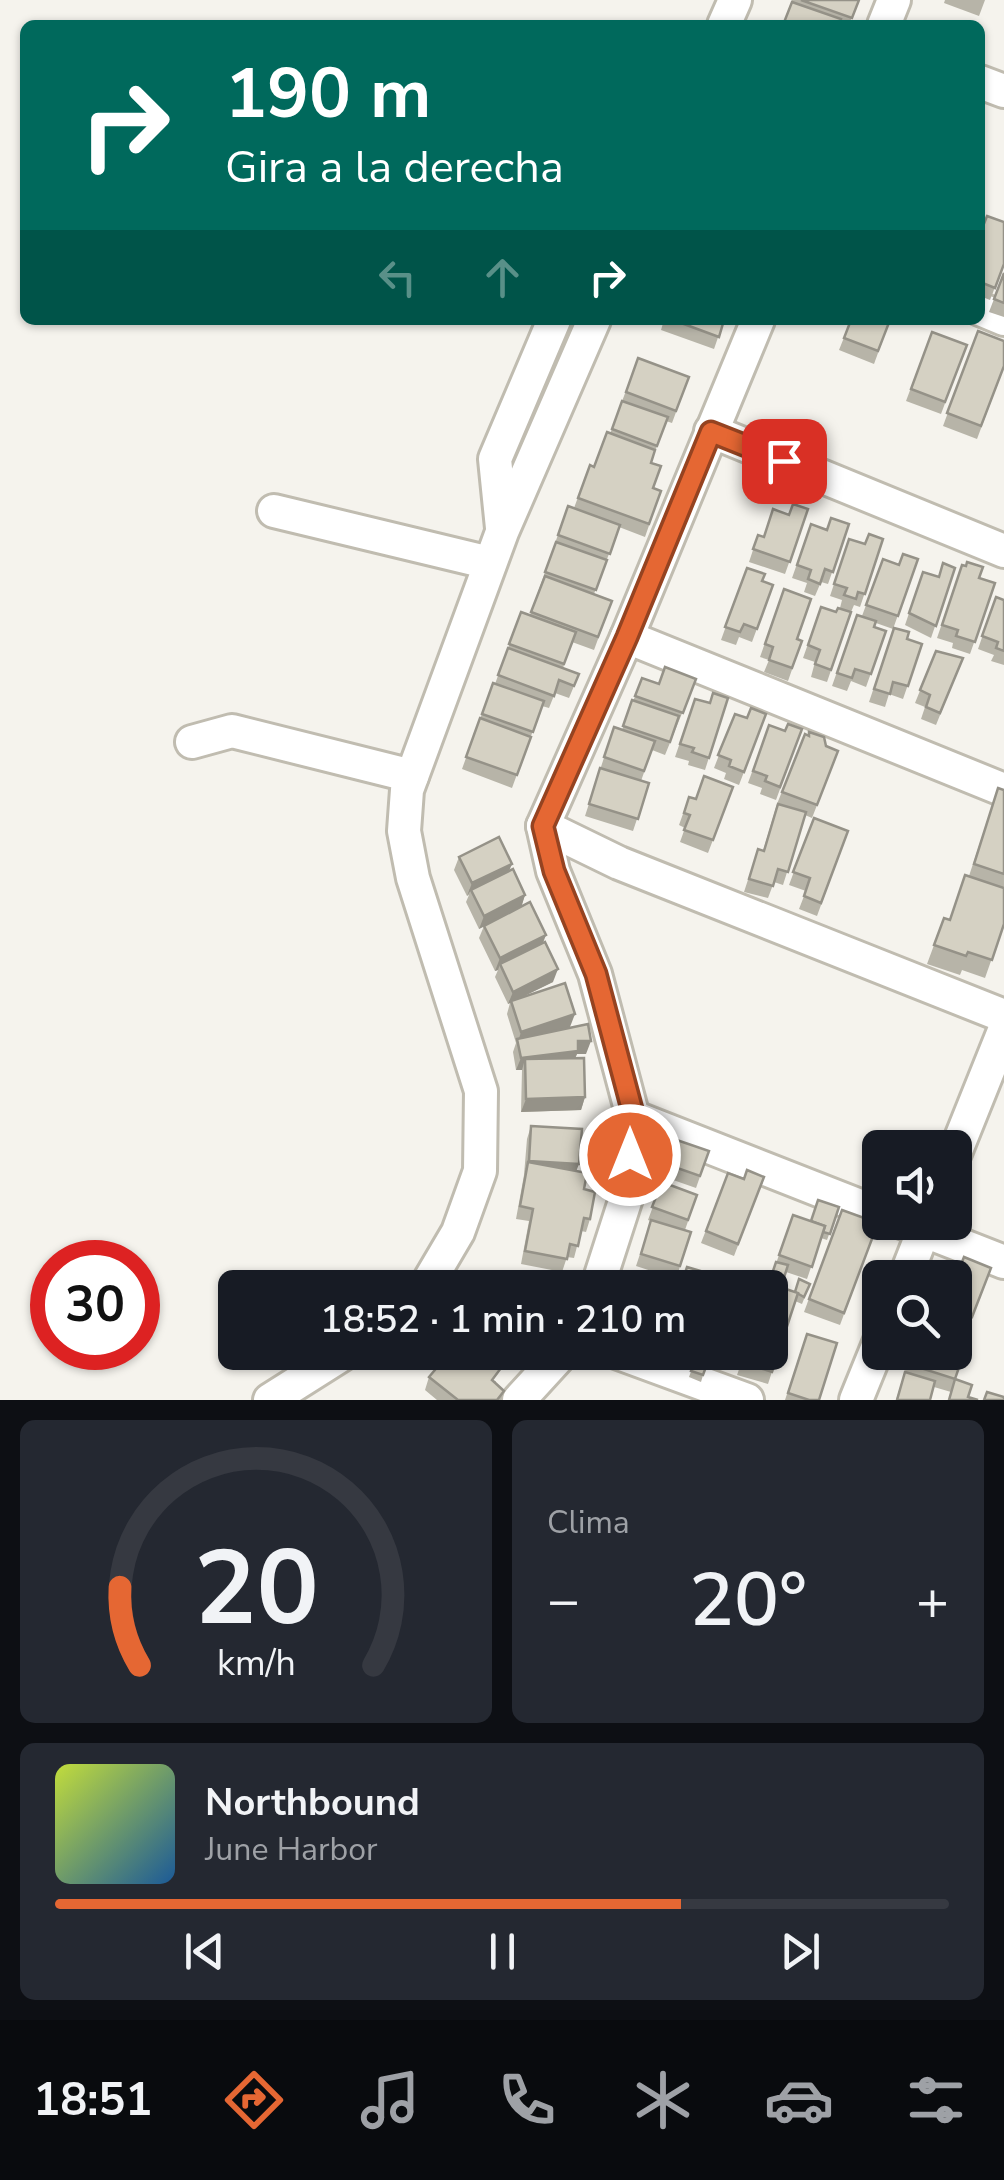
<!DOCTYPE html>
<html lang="es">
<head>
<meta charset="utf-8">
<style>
	:root { --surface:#171b24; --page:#242831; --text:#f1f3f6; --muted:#9ea1a6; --line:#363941; --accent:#e56733 }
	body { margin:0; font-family:"Nunito Sans",sans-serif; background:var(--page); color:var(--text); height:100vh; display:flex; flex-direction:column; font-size:38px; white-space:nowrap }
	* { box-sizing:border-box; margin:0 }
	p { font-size:32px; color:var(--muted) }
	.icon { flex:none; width:55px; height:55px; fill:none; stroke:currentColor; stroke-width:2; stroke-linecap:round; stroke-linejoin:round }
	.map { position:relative; height:1400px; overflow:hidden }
	.details { display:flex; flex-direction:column; gap:20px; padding:20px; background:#0d0f14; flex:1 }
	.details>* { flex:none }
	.top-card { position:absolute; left:20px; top:20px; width:965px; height:305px; border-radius:15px; box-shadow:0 2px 8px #0004; background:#00695c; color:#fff; overflow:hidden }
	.buttons { position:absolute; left:862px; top:1130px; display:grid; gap:20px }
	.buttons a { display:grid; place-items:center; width:110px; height:110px; border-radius:15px; background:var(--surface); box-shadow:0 2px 8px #0004; font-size:50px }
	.speed { position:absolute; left:30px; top:1240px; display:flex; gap:20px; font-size:50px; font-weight:700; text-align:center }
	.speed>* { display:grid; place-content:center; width:130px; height:130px; border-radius:50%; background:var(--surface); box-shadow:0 2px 8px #0004; line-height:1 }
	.speed .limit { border:15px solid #d22; background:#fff; color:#111 }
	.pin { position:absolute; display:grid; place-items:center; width:85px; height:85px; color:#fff; margin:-42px; border-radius:20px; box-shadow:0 5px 15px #0006 }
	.me { position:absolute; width:110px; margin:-55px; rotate:0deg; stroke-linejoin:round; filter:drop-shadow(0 0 8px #0008) }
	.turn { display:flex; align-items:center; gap:35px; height:210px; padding:0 40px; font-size:45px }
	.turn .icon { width:130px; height:130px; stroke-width:2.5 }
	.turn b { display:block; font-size:70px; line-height:85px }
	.lanes { display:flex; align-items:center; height:95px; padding:0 40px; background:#0003; justify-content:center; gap:50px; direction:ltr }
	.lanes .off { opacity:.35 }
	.big { font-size:75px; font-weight:600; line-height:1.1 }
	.details .widget { flex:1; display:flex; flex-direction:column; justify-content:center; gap:15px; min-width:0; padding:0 35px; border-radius:15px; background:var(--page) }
	.details .dial { align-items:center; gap:0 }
	.dial svg { height:260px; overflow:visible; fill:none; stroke:var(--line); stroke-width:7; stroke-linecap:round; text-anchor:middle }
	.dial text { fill:var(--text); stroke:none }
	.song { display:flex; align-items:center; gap:30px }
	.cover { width:120px; height:120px; border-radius:15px; background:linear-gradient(135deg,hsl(70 70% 55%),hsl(210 70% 35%)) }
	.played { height:10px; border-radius:5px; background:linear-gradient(90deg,var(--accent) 70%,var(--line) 70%) }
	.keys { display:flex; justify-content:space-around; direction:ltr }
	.heat { display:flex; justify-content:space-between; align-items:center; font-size:55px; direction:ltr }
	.details .tiles { flex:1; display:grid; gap:20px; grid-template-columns:1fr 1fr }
	.widget:last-child { grid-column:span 2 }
	.trip { position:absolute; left:218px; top:1270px; width:570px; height:100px; border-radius:15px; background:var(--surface); box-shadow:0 2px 8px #0004; font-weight:600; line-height:100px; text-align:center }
	.dock { display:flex; height:160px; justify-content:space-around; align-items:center; background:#090b0e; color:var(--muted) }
	.dock .icon { width:70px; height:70px }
	.dock .on { color:var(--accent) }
	.dock b { font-size:45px; color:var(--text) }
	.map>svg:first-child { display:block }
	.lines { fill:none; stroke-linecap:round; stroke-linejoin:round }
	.minor-casing { stroke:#c0bcb0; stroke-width:38 }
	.minor { stroke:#fff; stroke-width:32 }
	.wall { fill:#b7b4a8 }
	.shaded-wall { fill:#959288 }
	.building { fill:#d5d1c3; stroke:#959288; stroke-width:2.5 }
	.route-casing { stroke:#954321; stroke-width:25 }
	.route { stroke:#e56733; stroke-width:18 }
</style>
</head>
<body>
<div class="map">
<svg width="1004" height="1400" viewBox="0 0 1004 1400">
	<rect width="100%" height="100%" fill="#f5f3ed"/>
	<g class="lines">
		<defs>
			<g id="minor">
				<path d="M724,25L735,0"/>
				<path d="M884,25L894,0"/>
				<path d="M980,82L1004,91"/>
				<path d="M980,309L1004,319"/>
				<path d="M711,431L1004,551"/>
				<path d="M274,511L490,563"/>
				<path d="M502,528L495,459L554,320"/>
				<path d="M627,637L1004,790"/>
				<path d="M192,742L232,731L412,776"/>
				<path d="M543,826L619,863L1004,1016"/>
				<path d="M633,1117L880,1214"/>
				<path d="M955,1153L1004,1031"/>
				<path d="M902,1222L1004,1262"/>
				<path d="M905,1278L927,1222"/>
				<path d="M425,1288L458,1232L480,1171L481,1091L413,878L404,831L407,790L502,532L594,320"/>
				<path d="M597,1288L628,1192L633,1117L595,974L553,871L543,826L627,637L758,320"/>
				<path d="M616,1352L747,1400"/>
				<path d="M270,1400L346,1352"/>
				<path d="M519,1400L563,1352"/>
				<path d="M856,1400L880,1341"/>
			</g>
		</defs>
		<!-- minor casing -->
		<use href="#minor" class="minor-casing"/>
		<!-- minor -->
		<use href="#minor" class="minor"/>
	</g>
	<!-- wall -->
	<g class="wall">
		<path d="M792,0H859L849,25H783Z"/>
		<path d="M945,0H985L979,16L944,3Z"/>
		<path d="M980,234L1004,264L990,300L980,296Z"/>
		<path d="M1004,273V317L989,312Z"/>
		<path d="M664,320H724L714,349L661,330Z"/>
		<path d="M851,320H890L874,364L839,350Z"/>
		<path d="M978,331L1004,367L977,439L943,426Z"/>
		<path d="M932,332L967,345L941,414L906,401Z"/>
		<path d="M638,358L689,377L672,423L666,421L651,463L653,488L661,491L645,537L619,527L594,594L612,601L594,650L572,642L563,668L579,674L569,698L555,693L549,708L542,706L512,788L462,769L493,683L495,684L521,612L530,615L568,506L574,508L590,465L594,467L610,434Z"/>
		<path d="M808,509L785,574L749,562L758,535L763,537L789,515Z"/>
		<path d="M811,524L827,530L849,524L828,584L821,582L815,596L804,592L807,583L792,578Z"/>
		<path d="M849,539L865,544L883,539L860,607L854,605L851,612L827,682L811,677L815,662L803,658L821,607L836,612L840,608L842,600L830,596Z"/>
		<path d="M883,559L899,565L918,559L893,629L876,623L874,627L886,631L866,687L851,681L847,691L832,686L857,615L862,616Z"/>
		<path d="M962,565L979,578L995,583L970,654L952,648L953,643L937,638Z"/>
		<path d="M747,568L762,581L773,585L752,642L739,637L736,645L721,640Z"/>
		<path d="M955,568L931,638L905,625L923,572L938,577Z"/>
		<path d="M784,589L797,639L802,641L788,681L764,672L769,660L760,657Z"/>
		<path d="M996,597L1004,600V665L991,661L994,655L978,649Z"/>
		<path d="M894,628L907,639L922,644L903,699L889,694L885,707L869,702Z"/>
		<path d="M936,651L963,658L936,725L921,719L925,707L915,703Z"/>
		<path d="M642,678L659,684L696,679L665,755L652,750L641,781L649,783L633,831L585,816L614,727L622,730Z"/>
		<path d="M728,698L705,770L688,765L689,761L675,757L695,699L710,703Z"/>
		<path d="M735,714L747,718L766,714L739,785L724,779L726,773L714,768Z"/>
		<path d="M769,725L785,731L802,729L776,800L760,794L762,788L748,783Z"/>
		<path d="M809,732L826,746L838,751L812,818L805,815L783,885L774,882L768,898L744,892L758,849L763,851L777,804L805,734L808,735Z"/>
		<path d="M733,787L708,853L680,842L685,828L679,825L689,797L696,799Z"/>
		<path d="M998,788L1004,790V924L985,978L962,970L960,975L927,964L944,918L949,920L969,876Z"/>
		<path d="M814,818L848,831L817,916L799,909L806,891L789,885Z"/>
		<path d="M459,857L509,871L525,895L521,907L543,943L553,982L522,997L570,1027L562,1030L586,1054H577L575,1058L585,1097L581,1110L521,1112L522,1070H516L513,1052L516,1043L507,1014L510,1003L508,1004L495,977L498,970L495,971L479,938L484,926L479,929L466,902L469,895L467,896L454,870Z"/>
		<path d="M531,1126L577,1171L584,1189L590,1219L586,1232L581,1231L574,1258L567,1257L562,1272L521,1264L529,1221L516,1219L524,1175L527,1139Z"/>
		<path d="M668,1137L709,1151L696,1188L656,1174Z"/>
		<path d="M728,1173L744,1179L764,1177L734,1256L701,1243Z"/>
		<path d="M662,1182L697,1195L685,1230L691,1232L676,1279L636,1266L651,1221L648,1220Z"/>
		<path d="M839,1207L827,1240L821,1238L807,1279L786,1272L781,1287L795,1292L810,1284L802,1304L795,1301L768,1384L737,1375L793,1215L811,1221Z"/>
		<path d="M842,1210L878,1223L840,1325L804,1312Z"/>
		<path d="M991,1268L967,1330L955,1325V1280Z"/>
		<path d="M807,1334L819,1400H785Z"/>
		<path d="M968,1341L951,1392L934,1387L896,1400L911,1352Z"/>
		<path d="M698,1352H738L732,1370L707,1362L701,1382L689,1377Z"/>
		<path d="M429,1377L496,1381L495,1383L504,1391L501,1400H437L425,1390Z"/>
	</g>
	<!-- shaded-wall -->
	<g class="shaded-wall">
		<path d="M512,864L507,876L471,890L467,896L472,883Z"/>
		<path d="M525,895L521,908L479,929L484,916Z"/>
		<path d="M546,935L541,948L500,964L498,970L495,971L500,958Z"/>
		<path d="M558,969L553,982L508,1004L513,992Z"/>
		<path d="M575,1014L570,1027L517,1045L521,1032Z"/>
		<path d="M578,1041H591L586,1054H577L573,1063L525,1059L522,1070H516L521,1058Z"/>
		<path d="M585,1097L581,1110L521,1112L526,1099Z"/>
		<path d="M529,1161L579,1164L574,1177L528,1162L524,1173Z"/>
	</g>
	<!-- building -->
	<g class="building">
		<path d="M801,0H859L852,18Z"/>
		<path d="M792,2L841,19L839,25H783Z"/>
		<path d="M987,216L1004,222V264L995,288L980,282V234Z"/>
		<path d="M1004,273V303L994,299Z"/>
		<path d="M673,320H724L719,337Z"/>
		<path d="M851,320H890L878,351L844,338Z"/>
		<path d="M978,331L1004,341V366L981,426L947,413Z"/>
		<path d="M932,332L967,345L945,402L911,389Z"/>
		<path d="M638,358L689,377L676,411L626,392Z"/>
		<path d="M622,401L668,417L657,446L612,429Z"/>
		<path d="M607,432L655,450L651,463L661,466L653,488L661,491L649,524L578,498L590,465L594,467Z"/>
		<path d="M793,504L808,509L790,562L753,549L758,535L764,537L773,509L789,515Z"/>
		<path d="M568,506L620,525L610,554L558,535Z"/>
		<path d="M831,518L849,524L833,572L825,569L820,584L808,579L811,570L797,565L811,524L827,530Z"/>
		<path d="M869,534L883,539L865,594L858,592L856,599L844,595L847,588L834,584L849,539L865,544Z"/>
		<path d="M556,542L607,560L596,590L545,572Z"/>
		<path d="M903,554L918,559L898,616L866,605L883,559L899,565Z"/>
		<path d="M967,562L983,567L979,578L995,583L975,642L956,636L958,630L942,625L962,565L966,566Z"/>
		<path d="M943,563L955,568L936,626L909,613L923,572L939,577Z"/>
		<path d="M747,568L765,574L762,581L773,585L757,629L744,624L740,632L725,627Z"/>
		<path d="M545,576L612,601L598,637L531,612Z"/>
		<path d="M784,589L811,599L797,639L802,641L792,668L769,660L773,647L765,644Z"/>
		<path d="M996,597L1004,600V651L996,648L998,642L982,636Z"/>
		<path d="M821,607L836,612L838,608L851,612L831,670L815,664L820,650L808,645Z"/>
		<path d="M521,612L576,632L564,664L509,644Z"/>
		<path d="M857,615L876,621L874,627L886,631L871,674L855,669L852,678L837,673Z"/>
		<path d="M894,628L909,632L907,639L922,644L908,686L893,682L890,694L874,689Z"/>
		<path d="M508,648L579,674L574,686L559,680L554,696L498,675Z"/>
		<path d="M936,651L963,658L940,713L926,707L930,695L920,690Z"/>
		<path d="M665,667L696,679L683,713L635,696L642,678L659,684Z"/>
		<path d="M493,683L544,701L533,732L482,714Z"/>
		<path d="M713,693L728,698L709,758L692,752L694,748L680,744L695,699L710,703Z"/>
		<path d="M632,700L679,716L670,742L623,726Z"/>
		<path d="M751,708L766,714L744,772L729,766L731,760L718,755L735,714L747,718Z"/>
		<path d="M480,718L531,737L517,775L466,757Z"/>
		<path d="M788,724L802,729L780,787L765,781L767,776L753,771L769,725L785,731Z"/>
		<path d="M614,727L655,741L644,771L604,757Z"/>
		<path d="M809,732L824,737L826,746L838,751L817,805L782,792L805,734L809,736Z"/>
		<path d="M600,768L649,783L638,819L589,804Z"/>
		<path d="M704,776L733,787L713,840L684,830L690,815L684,813L689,797L696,799Z"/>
		<path d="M998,788L1004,790V874L974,864Z"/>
		<path d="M778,804L806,812L788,872L778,869L773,886L749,879L758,849L764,851Z"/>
		<path d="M814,818L848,831L821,903L804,896L810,878L793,872Z"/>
		<path d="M499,837L512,864L472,883L459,857Z"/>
		<path d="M513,869L525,895L484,916L471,890Z"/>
		<path d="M965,875L1004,888V924L992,960L968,952L966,956L934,945L944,918L950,920Z"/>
		<path d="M530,902L546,935L500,958L484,926Z"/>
		<path d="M545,942L558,969L513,992L500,964Z"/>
		<path d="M565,983L575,1014L521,1032L511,1001Z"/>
		<path d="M588,1024L591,1041H578V1051L521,1058L517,1039Z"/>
		<path d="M584,1058L585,1097L526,1099L525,1059Z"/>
		<path d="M531,1126L582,1129L579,1164L529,1161Z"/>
		<path d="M668,1137L709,1151L700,1176L660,1162Z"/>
		<path d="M528,1162L587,1173L584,1189L595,1192L590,1219L584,1218L578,1246L570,1244L567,1259L525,1251L533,1209L520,1206Z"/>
		<path d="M747,1170L764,1177L738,1244L706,1231L728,1173L744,1179Z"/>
		<path d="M662,1182L697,1195L688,1220L652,1207Z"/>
		<path d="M818,1200L839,1207L830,1234L823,1232L825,1226L811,1221Z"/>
		<path d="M842,1210L878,1223L844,1313L809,1299Z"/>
		<path d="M793,1215L825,1226L812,1267L779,1255Z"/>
		<path d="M651,1220L691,1232L680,1266L641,1254Z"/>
		<path d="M964,1257L991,1268L972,1317L955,1310V1280Z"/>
		<path d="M776,1262L788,1265L781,1287L769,1283Z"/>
		<path d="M687,1267L721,1277L717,1288H680Z"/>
		<path d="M641,1274L671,1282L669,1288H637Z"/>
		<path d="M799,1279L810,1284L804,1297L795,1292Z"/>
		<path d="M727,1281L746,1288H725Z"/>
		<path d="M768,1283L798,1293L772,1372L742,1362L745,1352H770V1288H766Z"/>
		<path d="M807,1334L837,1343L819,1400H809L788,1393Z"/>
		<path d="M955,1337L968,1341L955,1379L908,1364L912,1352H955Z"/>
		<path d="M450,1352H482L501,1368L492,1380L504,1391L497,1400H458L429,1377Z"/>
		<path d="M698,1352L710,1356L703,1375L691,1371Z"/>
		<path d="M720,1352H738L736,1358Z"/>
		<path d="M905,1372L935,1381L930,1400H897Z"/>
		<path d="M955,1379L972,1385L968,1397L978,1400H949Z"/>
		<path d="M987,1392L1004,1397V1400H984Z"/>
	</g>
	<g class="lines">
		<defs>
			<path id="route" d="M630,1155L634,1117L596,974L554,871L543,826L627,637L711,432L784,461"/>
		</defs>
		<!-- route casing -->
		<use href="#route" class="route-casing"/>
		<!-- route -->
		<use href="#route" class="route"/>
	</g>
</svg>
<div class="buttons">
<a><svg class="icon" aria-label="sound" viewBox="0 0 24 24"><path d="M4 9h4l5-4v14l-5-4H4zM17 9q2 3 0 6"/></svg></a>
<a><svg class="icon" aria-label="search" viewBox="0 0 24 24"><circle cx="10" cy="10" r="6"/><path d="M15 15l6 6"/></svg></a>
</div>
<div class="speed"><div class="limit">30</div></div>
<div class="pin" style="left:784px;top:461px;background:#d93025"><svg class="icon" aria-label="arrive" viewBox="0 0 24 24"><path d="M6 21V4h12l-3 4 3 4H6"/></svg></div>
<svg class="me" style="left:630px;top:1155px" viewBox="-20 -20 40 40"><circle r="17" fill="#e56733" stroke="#fff" stroke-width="3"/><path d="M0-11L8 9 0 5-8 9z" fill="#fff"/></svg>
<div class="trip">18:52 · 1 min · 210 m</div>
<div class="top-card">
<div class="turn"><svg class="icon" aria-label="right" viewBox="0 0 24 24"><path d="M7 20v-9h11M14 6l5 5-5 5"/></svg><div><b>190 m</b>Gira a la derecha</div></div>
<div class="lanes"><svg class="icon off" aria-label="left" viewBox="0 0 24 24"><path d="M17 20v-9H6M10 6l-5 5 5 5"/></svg><svg class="icon off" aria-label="ahead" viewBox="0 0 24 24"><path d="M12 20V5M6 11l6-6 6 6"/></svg><svg class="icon" aria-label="right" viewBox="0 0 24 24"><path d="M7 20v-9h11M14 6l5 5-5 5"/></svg></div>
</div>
</div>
<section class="details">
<div class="tiles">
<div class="widget dial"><svg viewBox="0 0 100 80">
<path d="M14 69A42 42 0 1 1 86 69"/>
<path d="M14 69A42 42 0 0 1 8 45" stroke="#e56733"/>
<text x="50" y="56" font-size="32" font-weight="700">20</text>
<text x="50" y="72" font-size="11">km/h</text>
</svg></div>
<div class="widget"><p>Clima</p>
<div class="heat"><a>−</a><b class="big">20°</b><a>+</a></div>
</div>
<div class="widget">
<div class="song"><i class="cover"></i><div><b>Northbound</b><p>June Harbor</p></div></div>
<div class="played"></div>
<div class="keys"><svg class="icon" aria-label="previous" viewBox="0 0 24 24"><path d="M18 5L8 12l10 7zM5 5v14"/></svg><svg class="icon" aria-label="pause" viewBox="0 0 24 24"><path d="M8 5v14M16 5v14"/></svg><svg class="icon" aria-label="next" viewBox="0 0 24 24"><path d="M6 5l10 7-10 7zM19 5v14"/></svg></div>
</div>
</div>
</section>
<nav class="dock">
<b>18:51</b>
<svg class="icon on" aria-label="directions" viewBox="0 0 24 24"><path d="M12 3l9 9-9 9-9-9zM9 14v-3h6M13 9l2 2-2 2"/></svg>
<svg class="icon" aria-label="music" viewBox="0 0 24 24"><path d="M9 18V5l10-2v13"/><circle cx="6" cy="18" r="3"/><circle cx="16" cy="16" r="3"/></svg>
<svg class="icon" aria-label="phone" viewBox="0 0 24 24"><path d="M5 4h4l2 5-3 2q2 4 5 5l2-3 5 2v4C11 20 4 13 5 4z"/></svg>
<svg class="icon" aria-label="climate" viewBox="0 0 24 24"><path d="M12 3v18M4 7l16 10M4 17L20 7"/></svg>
<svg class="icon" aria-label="car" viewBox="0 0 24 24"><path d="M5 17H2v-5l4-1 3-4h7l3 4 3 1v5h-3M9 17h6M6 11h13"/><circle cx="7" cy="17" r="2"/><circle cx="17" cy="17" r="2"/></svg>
<svg class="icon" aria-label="filters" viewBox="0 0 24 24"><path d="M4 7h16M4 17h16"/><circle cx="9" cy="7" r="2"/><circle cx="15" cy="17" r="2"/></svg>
</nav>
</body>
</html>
